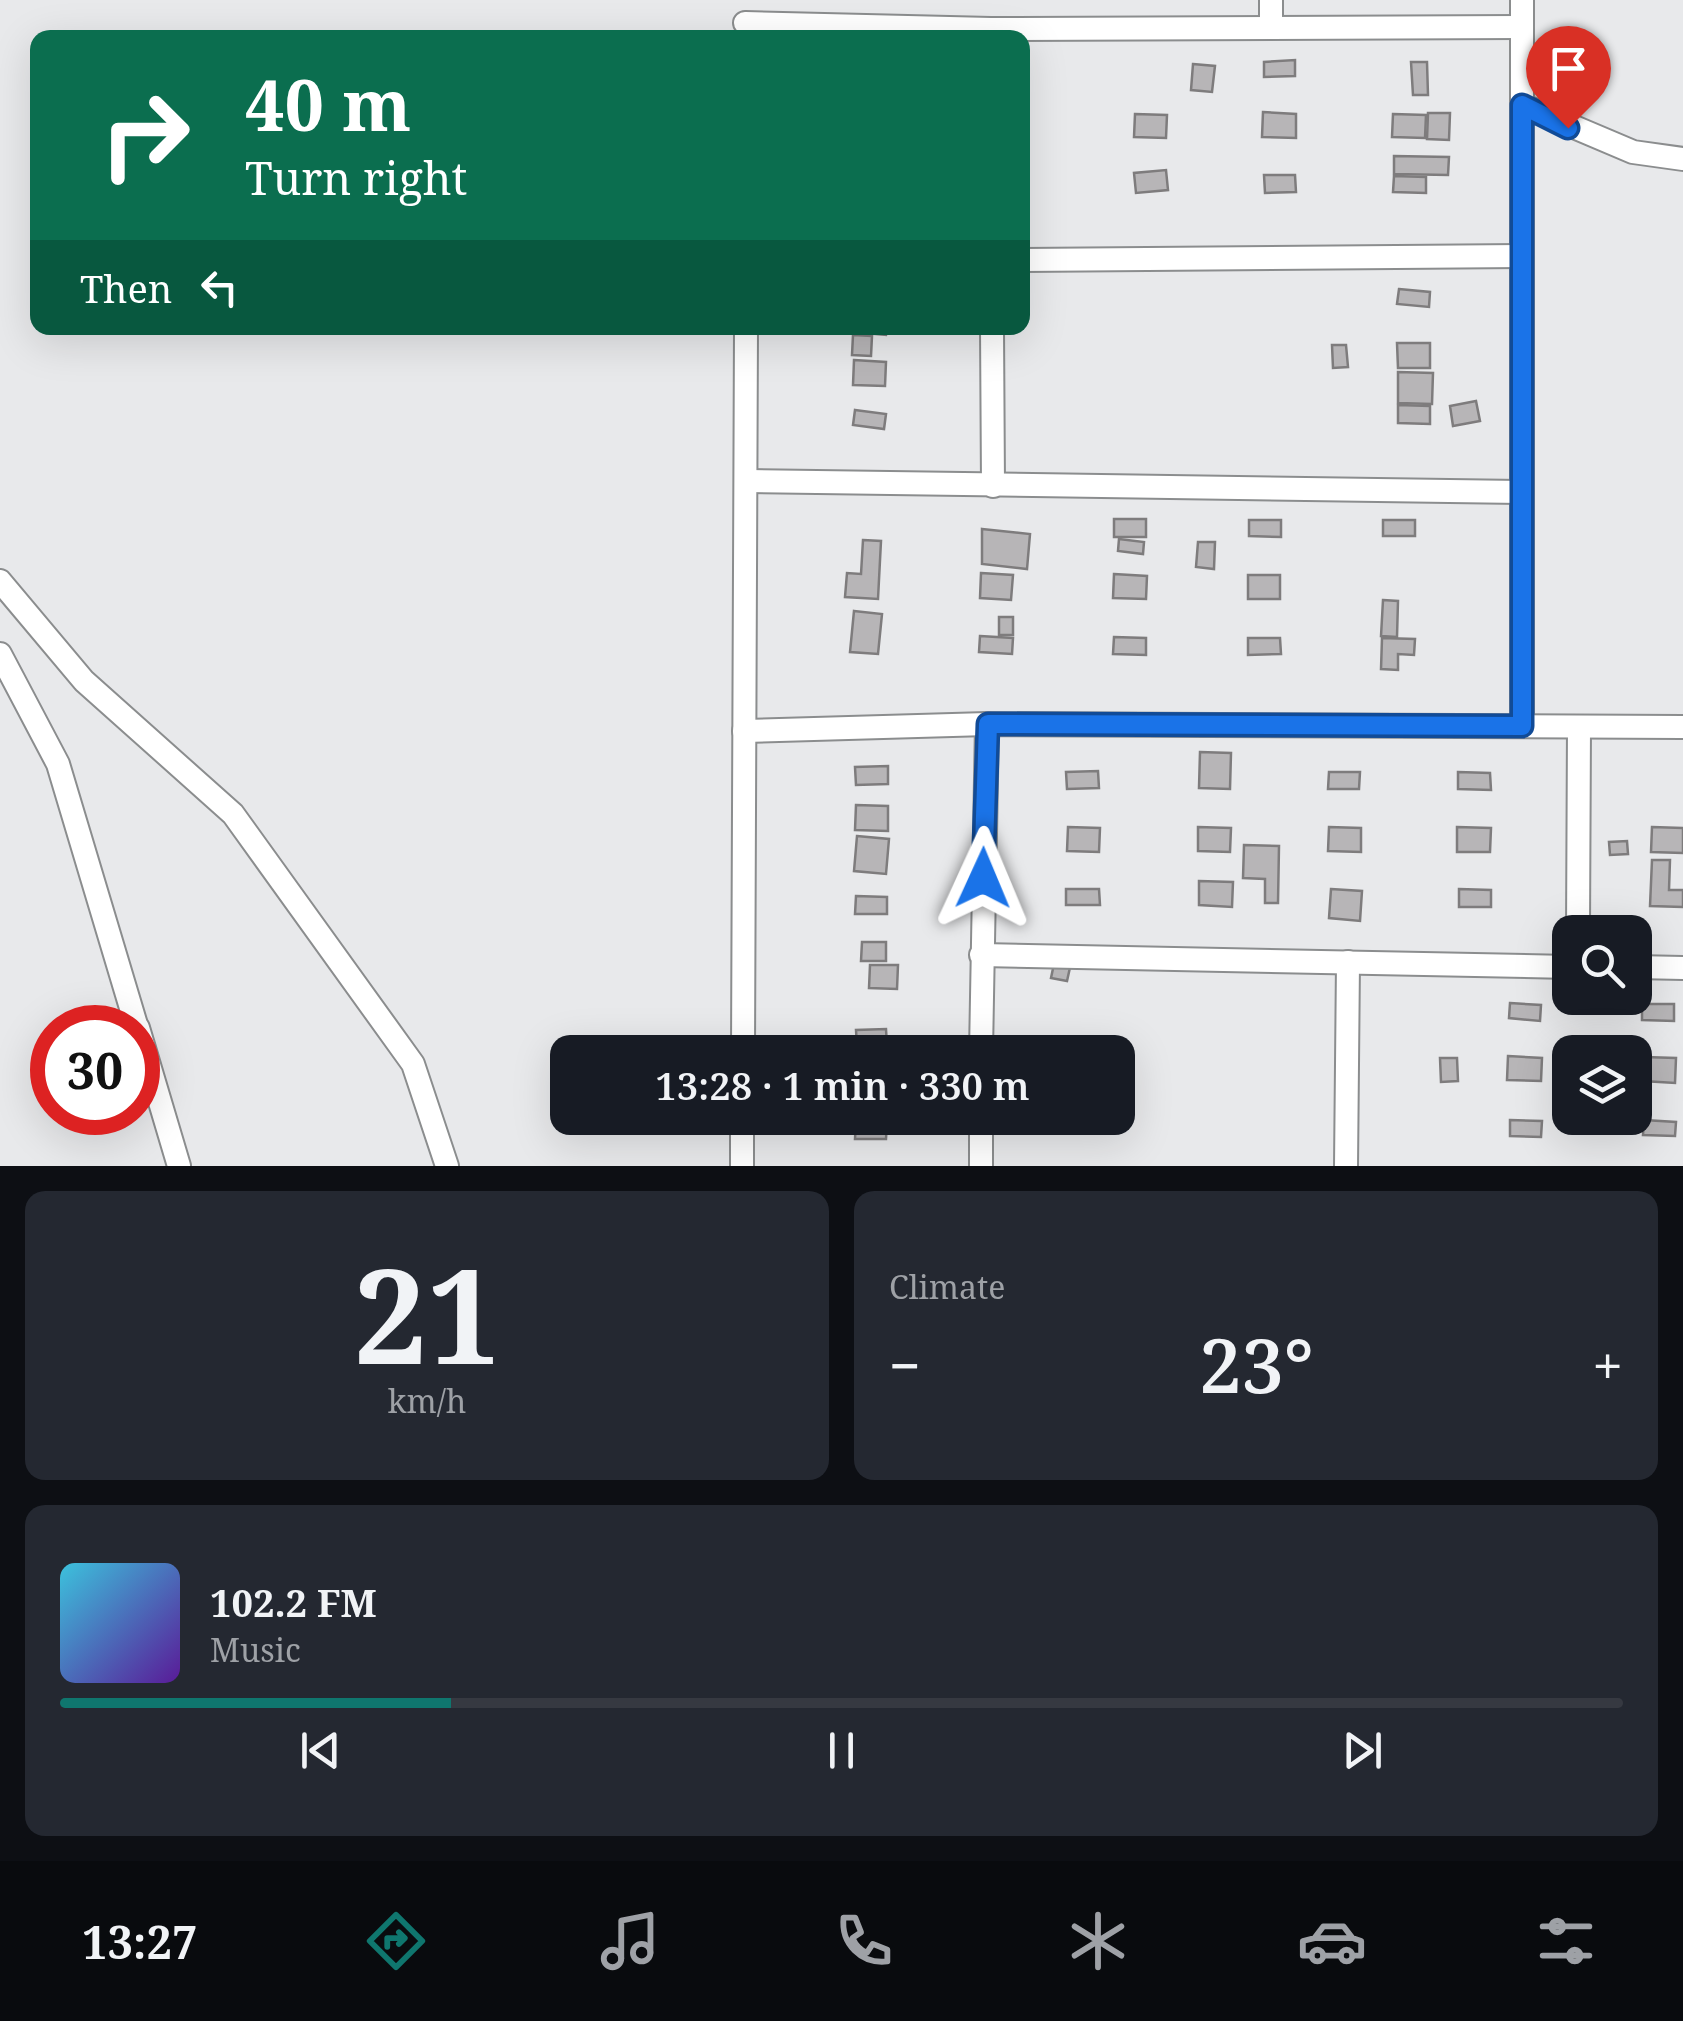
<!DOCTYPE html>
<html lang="en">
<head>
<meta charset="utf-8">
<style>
	:root { --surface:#171b24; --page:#242831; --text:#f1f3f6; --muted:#9ea1a6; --line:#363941; --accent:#0f766e }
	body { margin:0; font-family:"Noto Serif",serif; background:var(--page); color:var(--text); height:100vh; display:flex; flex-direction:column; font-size:38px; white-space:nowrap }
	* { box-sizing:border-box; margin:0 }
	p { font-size:32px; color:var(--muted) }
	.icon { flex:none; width:55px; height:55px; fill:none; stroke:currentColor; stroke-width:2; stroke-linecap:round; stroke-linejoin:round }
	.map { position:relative; height:1166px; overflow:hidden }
	.side { display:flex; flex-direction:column; gap:25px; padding:25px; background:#0d0f14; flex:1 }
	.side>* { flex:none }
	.guide { position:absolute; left:30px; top:30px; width:1000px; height:305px; border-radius:20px; box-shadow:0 10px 40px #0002; background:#0b6e4f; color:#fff; overflow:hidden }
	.buttons { position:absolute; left:1552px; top:915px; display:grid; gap:20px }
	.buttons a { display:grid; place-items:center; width:100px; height:100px; border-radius:20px; background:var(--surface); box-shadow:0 10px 40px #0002; font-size:50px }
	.speed { position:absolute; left:30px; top:1005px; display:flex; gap:20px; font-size:50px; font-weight:700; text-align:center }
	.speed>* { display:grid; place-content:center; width:130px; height:130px; border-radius:50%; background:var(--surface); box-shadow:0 10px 40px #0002; line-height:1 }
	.speed .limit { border:15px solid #d22; background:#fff; color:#111 }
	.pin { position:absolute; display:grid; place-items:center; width:85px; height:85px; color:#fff; margin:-102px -42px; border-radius:50% 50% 50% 0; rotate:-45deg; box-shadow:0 0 10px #0007 }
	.pin .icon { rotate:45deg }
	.me { position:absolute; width:110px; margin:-55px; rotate:1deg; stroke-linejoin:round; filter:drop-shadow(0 0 8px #0008) }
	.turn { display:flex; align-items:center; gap:35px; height:210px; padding:0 50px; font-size:45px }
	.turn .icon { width:130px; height:130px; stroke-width:2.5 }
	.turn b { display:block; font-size:70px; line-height:85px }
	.then { display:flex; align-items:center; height:95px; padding:0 50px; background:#0003; gap:20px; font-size:38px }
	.big { font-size:75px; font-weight:600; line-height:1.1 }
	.side .card { flex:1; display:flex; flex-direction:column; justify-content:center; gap:15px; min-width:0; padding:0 35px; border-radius:20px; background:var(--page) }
	.side .dial { align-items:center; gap:0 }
	.dial b { font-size:130px; line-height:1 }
	.song { display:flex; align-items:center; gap:30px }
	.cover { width:120px; height:120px; border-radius:15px; background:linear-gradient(135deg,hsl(190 70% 55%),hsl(270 70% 35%)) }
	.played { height:10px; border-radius:5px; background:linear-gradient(90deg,var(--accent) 25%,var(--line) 25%) }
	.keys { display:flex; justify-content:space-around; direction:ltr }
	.heat { display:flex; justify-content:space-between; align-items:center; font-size:55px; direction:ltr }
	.side .tiles { flex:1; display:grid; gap:25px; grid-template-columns:1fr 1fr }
	.card:last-child { grid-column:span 2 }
	.trip { position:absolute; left:550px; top:1035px; width:585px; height:100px; border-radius:20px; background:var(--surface); box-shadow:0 10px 40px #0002; font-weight:600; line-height:100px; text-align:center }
	.menu { display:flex; height:160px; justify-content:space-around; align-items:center; background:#090b0e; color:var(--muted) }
	.menu .icon { width:70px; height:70px }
	.menu .on { color:var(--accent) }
	.menu b { font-size:45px; color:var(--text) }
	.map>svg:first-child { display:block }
	.building { fill:#b7b5b7; stroke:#7e7c7d; stroke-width:2.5 }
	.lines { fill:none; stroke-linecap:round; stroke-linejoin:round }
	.street-casing { stroke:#8b8d8e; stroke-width:26 }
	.street { stroke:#fff; stroke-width:22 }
	.route-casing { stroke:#114b97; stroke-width:25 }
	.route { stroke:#1a73e8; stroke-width:18 }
</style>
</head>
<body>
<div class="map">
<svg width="1683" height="1166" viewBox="0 0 1683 1166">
	<rect width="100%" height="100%" fill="#e8e9eb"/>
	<!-- building -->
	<g class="building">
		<path d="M1295,60V76L1264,77V62Z"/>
		<path d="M1411,62H1427L1428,95H1413Z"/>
		<path d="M1193,64L1215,66L1212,92L1191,90Z"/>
		<path d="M1263,112L1296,114V138L1262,137Z"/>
		<path d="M1428,113H1450L1449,140L1427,139Z"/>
		<path d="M1135,114L1167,115L1166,138L1134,137Z"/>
		<path d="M1393,114L1426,115L1425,138L1392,137Z"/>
		<path d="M1394,156L1449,157L1448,175L1394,174Z"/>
		<path d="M1166,170L1168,190L1136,193L1134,173Z"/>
		<path d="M1264,175H1295L1296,192L1265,193Z"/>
		<path d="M1394,176L1426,177V193L1393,192Z"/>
		<path d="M1399,289L1430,292L1429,307L1397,304Z"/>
		<path d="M854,328H887L886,335L854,332Z"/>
		<path d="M853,335L872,336L871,356L852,355Z"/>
		<path d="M1397,343H1430V368H1398Z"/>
		<path d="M1332,345H1346L1348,367L1333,368Z"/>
		<path d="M854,360L886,362L885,386L853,385Z"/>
		<path d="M1398,372L1433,373L1432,404L1398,403Z"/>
		<path d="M1476,401L1480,421L1453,426L1450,406Z"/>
		<path d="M1398,405L1430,406V424L1398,423Z"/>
		<path d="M855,410L886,414L884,429L853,425Z"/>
		<rect x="1114" y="519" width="32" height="18"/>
		<path d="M1249,520H1281V537L1249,536Z"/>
		<rect x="1383" y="520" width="32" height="16"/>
		<path d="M982,529L1030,534L1027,569L982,564Z"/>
		<path d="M1119,539L1144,542L1143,554L1118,551Z"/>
		<path d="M863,540L881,541L878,599L845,597L847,573L861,574Z"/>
		<path d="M1198,542H1215L1214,569L1196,567Z"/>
		<path d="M981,573L1013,575L1011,600L980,598Z"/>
		<path d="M1114,574L1147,576L1146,599L1113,598Z"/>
		<rect x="1248" y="575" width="32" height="24"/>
		<path d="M1383,600L1398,601L1397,637L1381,636Z"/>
		<path d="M854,611L882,614L878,654L850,652Z"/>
		<rect x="999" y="617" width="14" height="18"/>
		<path d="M980,636L1013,638L1012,654L979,652Z"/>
		<path d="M1114,637L1146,638V655L1113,654Z"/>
		<path d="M1248,638H1280L1281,654L1248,655Z"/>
		<path d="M1382,638L1415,639L1414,655L1398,654V670L1381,669Z"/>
		<path d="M1200,752L1231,753L1230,789L1199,788Z"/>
		<path d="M888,766V784L856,785L855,767Z"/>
		<path d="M1098,771L1099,788L1067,789L1066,772Z"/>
		<path d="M1329,772H1360L1359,789H1328Z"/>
		<path d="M1458,772L1490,773L1491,790L1458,789Z"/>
		<path d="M856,805L888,806V831L855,830Z"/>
		<path d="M1068,827L1100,828L1099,852L1067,851Z"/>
		<path d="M1198,827L1231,828L1230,852L1198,851Z"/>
		<path d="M1329,827L1361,828V852L1328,851Z"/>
		<path d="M1457,827L1491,828L1490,852H1457Z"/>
		<path d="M1652,827L1683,828V853L1651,852Z"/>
		<path d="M857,836L889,839L886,874L854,871Z"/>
		<path d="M1627,841L1628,854L1610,855L1609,842Z"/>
		<path d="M1244,845L1279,846L1278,903H1265V879L1243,878Z"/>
		<path d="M1652,860H1670L1669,890H1683V907L1650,906Z"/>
		<path d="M1199,881L1233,882L1232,907L1199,905Z"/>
		<path d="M1066,889H1099L1100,905H1066Z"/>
		<path d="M1331,889L1362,891L1360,921L1329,918Z"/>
		<path d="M1459,889L1491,890V907H1459Z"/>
		<path d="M856,896L887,897V914H855Z"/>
		<path d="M862,942H886V961H861Z"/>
		<path d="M1055,959L1071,963L1067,981L1051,978Z"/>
		<path d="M870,965H898L897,989L869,988Z"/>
		<path d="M1510,1003L1541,1005L1540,1021L1509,1018Z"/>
		<path d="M1642,1004H1674V1021L1642,1020Z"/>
		<path d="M886,1029L887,1046L857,1047L856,1030Z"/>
		<path d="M1508,1056L1542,1058L1541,1081L1507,1080Z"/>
		<path d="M1644,1057L1676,1058L1675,1083L1643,1081Z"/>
		<path d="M1440,1058H1457L1458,1081L1441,1082Z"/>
		<path d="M856,1120L887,1121L886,1139H855Z"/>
		<path d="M1510,1120L1542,1121L1541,1137L1510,1136Z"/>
		<path d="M1644,1120L1676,1122L1675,1136L1643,1135Z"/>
	</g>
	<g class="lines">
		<defs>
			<g id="street">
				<path d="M1522,0V726"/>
				<path d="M745,23L991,29L1522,27"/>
				<path d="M1271,26V0"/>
				<path d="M1522,105L1633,152L1683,159"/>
				<path d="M1022,260L1522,256"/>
				<path d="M992,328L993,486"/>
				<path d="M747,481L1521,492"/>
				<path d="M0,581L84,681L233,814L413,1064L447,1166"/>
				<path d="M0,654L58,764L137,1028"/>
				<path d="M744,731L987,724L1683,727"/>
				<path d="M1578,932L1579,727"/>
				<path d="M981,955L1570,967"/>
				<path d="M1635,967L1683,968"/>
				<path d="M138,1028L179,1166"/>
				<path d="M743,1052L746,328"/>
				<path d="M981,1052L987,724"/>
				<path d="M742,1166V1118"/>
				<path d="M981,1166V1118"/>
				<path d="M1346,1166L1348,962"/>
			</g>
		</defs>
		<!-- street casing -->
		<use href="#street" class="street-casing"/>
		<!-- street -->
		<use href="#street" class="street"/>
	</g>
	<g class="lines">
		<defs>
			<path id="route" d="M983,878L988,724L1522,726V105L1568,128"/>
		</defs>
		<!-- route casing -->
		<use href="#route" class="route-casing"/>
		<!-- route -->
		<use href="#route" class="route"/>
	</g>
</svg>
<div class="buttons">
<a><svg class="icon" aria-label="search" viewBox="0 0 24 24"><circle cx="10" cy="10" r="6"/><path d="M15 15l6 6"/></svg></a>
<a><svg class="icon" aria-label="layers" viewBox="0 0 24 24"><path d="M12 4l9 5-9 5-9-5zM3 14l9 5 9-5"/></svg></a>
</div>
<div class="speed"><div class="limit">30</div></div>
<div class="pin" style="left:1568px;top:128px;background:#d93025"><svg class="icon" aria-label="arrive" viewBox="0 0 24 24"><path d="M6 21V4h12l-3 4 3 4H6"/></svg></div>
<svg class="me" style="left:983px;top:878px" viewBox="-20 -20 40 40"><path d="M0-17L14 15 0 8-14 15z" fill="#1a73e8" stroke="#fff" stroke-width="4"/></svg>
<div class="trip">13:28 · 1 min · 330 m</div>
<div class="guide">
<div class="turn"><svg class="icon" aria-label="right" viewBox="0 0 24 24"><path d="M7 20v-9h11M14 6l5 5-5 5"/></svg><div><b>40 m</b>Turn right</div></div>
<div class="then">Then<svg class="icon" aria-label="left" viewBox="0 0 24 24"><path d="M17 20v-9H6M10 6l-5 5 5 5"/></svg></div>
</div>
</div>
<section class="side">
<div class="tiles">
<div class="card dial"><b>21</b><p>km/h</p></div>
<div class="card"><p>Climate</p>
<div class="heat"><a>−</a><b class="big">23°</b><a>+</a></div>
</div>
<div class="card">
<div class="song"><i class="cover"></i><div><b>102.2 FM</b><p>Music</p></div></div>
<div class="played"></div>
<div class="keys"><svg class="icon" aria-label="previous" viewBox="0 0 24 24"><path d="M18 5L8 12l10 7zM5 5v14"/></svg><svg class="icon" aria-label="pause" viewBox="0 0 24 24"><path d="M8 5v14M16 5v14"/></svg><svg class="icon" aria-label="next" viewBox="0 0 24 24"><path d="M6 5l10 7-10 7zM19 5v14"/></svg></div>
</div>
</div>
</section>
<nav class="menu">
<b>13:27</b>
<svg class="icon on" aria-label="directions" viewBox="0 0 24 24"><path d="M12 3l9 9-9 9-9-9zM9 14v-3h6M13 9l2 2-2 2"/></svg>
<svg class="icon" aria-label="music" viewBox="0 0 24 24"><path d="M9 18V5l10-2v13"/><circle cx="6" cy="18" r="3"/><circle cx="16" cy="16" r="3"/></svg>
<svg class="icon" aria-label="phone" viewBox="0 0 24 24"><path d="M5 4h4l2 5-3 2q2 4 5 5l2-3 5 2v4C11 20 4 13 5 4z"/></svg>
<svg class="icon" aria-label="climate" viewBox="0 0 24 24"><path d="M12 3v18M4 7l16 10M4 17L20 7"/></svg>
<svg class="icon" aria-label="car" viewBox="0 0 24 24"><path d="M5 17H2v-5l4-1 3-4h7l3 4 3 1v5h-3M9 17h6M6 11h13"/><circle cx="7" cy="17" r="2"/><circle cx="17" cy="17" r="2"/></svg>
<svg class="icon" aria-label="filters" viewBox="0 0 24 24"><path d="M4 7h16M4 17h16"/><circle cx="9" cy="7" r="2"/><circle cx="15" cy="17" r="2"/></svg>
</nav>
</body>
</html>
